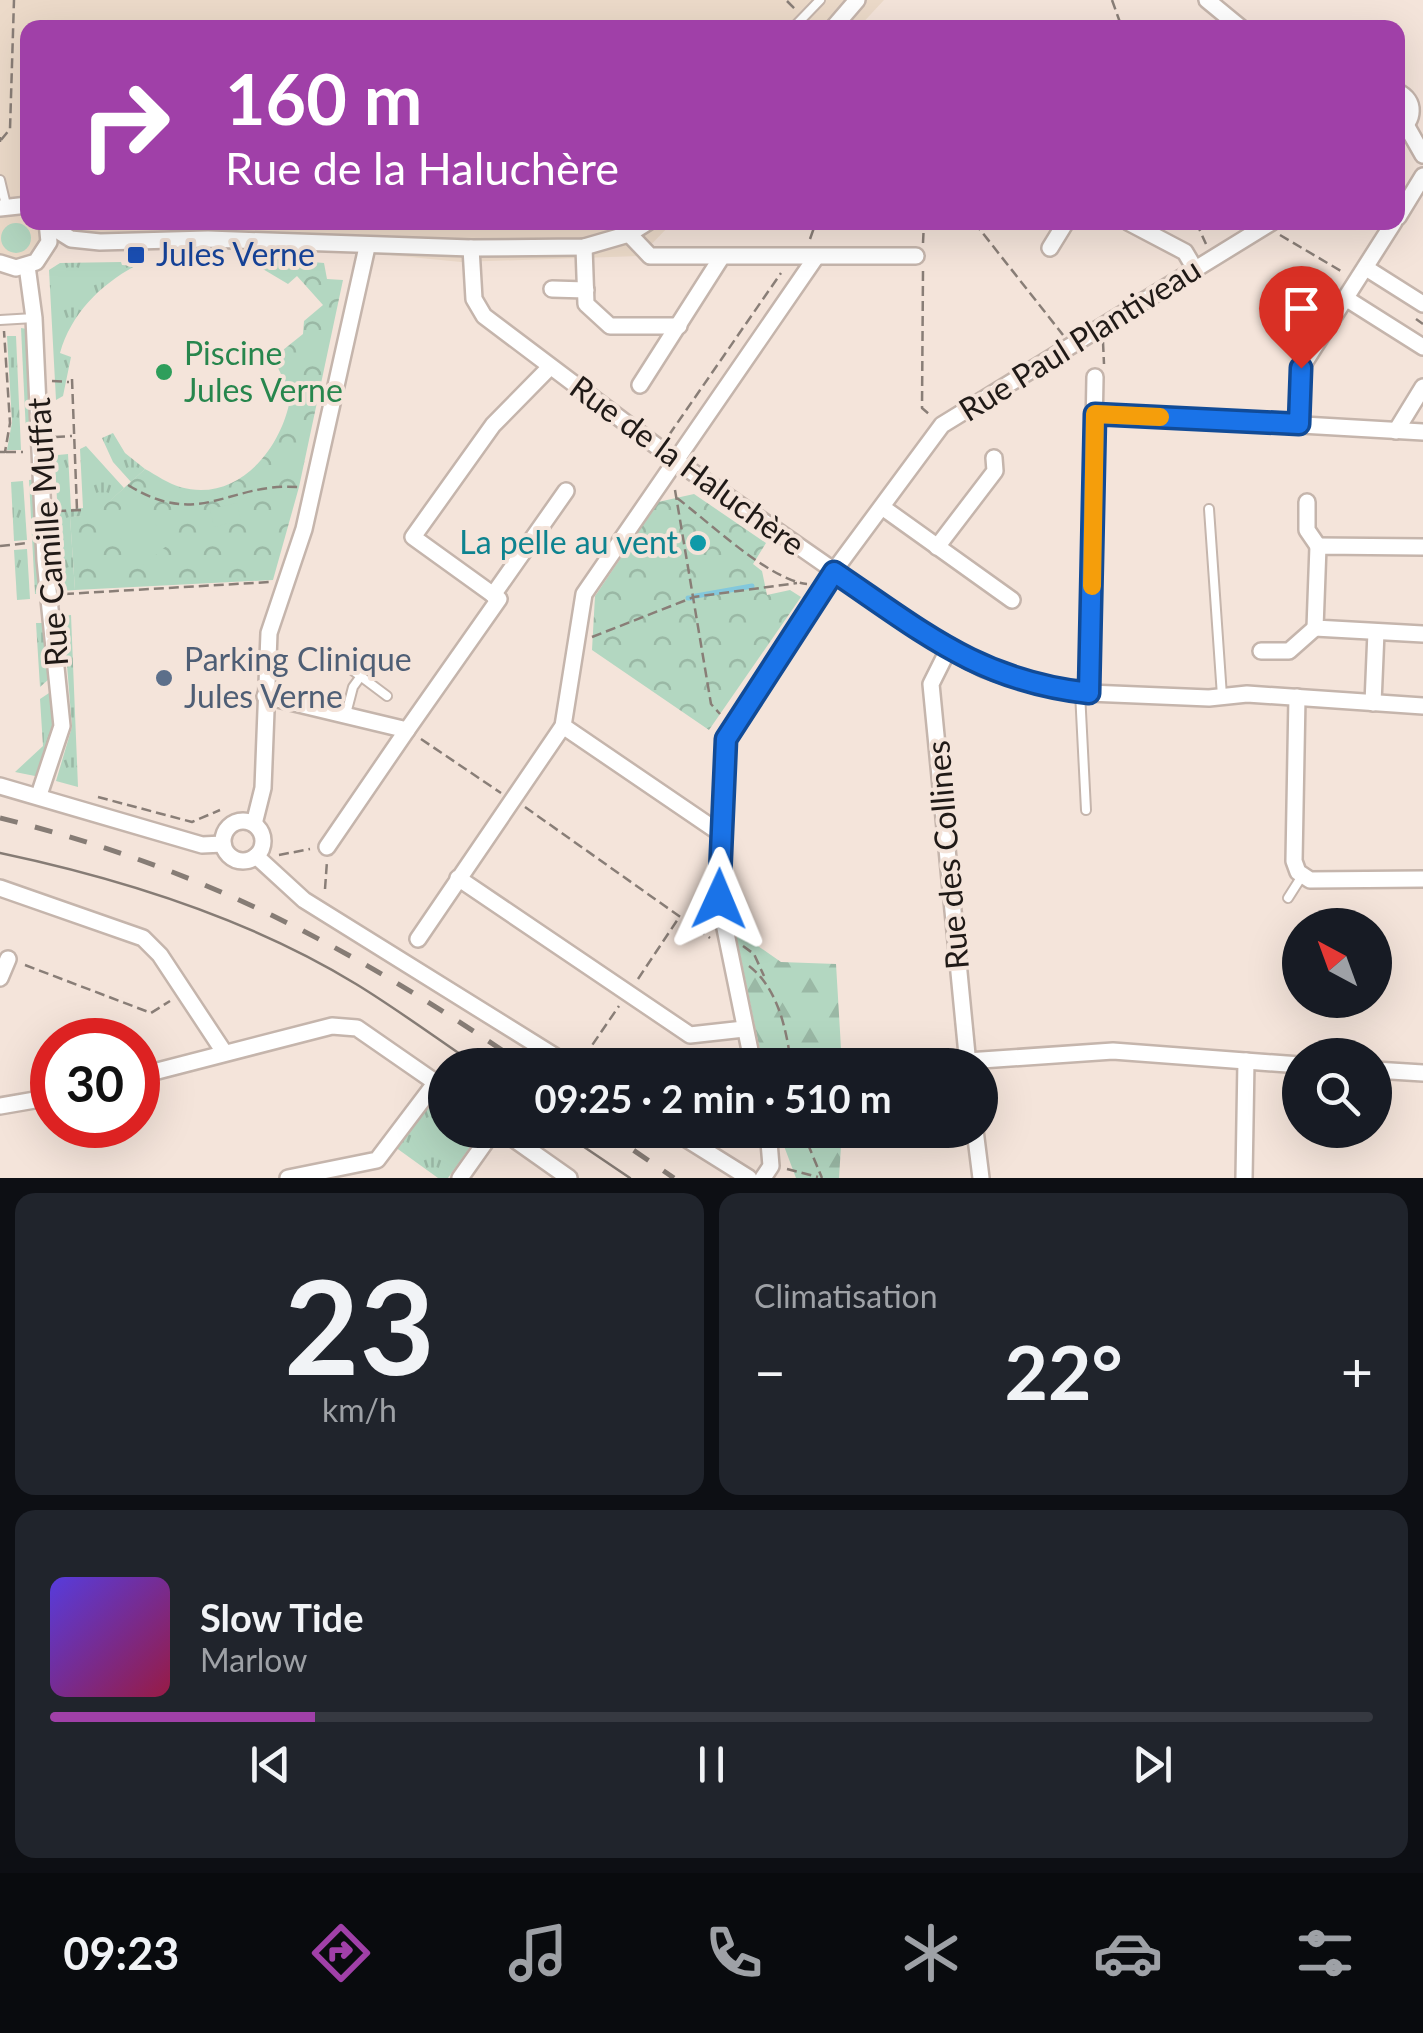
<!DOCTYPE html>
<html lang="fr">
<head>
<meta charset="utf-8">
<style>
	:root { --surface:#171b24; --page:#20242c; --text:#f1f3f6; --muted:#9ea1a6; --line:#363941; --accent:#a040a8 }
	body { margin:0; font-family:Lato,sans-serif; background:var(--page); color:var(--text); height:100vh; display:flex; flex-direction:column; font-size:38px; white-space:nowrap }
	* { box-sizing:border-box; margin:0 }
	p { font-size:32px; color:var(--muted) }
	.icon { flex:none; width:55px; height:55px; fill:none; stroke:currentColor; stroke-width:2; stroke-linecap:round; stroke-linejoin:round }
	.map { position:relative; height:1178px; overflow:hidden }
	.side { display:flex; flex-direction:column; gap:15px; padding:15px; background:#0d0f14; flex:1 }
	.side>* { flex:none }
	.top-card { position:absolute; left:20px; top:20px; width:1385px; height:210px; border-radius:20px; box-shadow:0 10px 40px #0002; background:#a040a8; color:#fff; overflow:hidden }
	.needle { width:65px; rotate:319deg }
	.controls { position:absolute; left:1282px; top:908px; display:grid; gap:20px }
	.controls a { display:grid; place-items:center; width:110px; height:110px; border-radius:50%; background:var(--surface); box-shadow:0 10px 40px #0002; font-size:50px }
	.speed { position:absolute; left:30px; top:1018px; display:flex; gap:20px; font-size:50px; font-weight:700; text-align:center }
	.speed>* { display:grid; place-content:center; width:130px; height:130px; border-radius:50%; background:var(--surface); box-shadow:0 10px 40px #0002; line-height:1 }
	.speed .limit { border:15px solid #d22; background:#fff; color:#111 }
	.pin { position:absolute; display:grid; place-items:center; width:85px; height:85px; color:#fff; margin:-102px -42px; border-radius:50% 50% 50% 0; rotate:-45deg; box-shadow:0 0 10px #0007 }
	.pin .icon { rotate:45deg }
	.me { position:absolute; width:110px; margin:-55px; rotate:1deg; stroke-linejoin:round; filter:drop-shadow(0 0 8px #0008) }
	.turn { display:flex; align-items:center; gap:35px; height:210px; padding:0 40px; font-size:45px }
	.turn .icon { width:130px; height:130px; stroke-width:2.5 }
	.turn b { display:block; font-size:70px; line-height:85px }
	.big { font-size:75px; font-weight:700; line-height:1.1 }
	.side .tile { flex:1; display:flex; flex-direction:column; justify-content:center; gap:15px; min-width:0; padding:0 35px; border-radius:20px; background:var(--page) }
	.side .dial { align-items:center; gap:0 }
	.dial b { font-size:130px; line-height:1 }
	.song { display:flex; align-items:center; gap:30px }
	.cover { width:120px; height:120px; border-radius:15px; background:linear-gradient(135deg,hsl(250 70% 55%),hsl(340 70% 35%)) }
	.played { height:10px; border-radius:5px; background:linear-gradient(90deg,var(--accent) 20%,var(--line) 20%) }
	.keys { display:flex; justify-content:space-around; direction:ltr }
	.heat { display:flex; justify-content:space-between; align-items:center; font-size:55px; direction:ltr }
	.side .tiles { flex:1; display:grid; gap:15px; grid-template-columns:1fr 1fr }
	.tile:last-child { grid-column:span 2 }
	.trip { position:absolute; left:428px; top:1048px; width:570px; height:100px; border-radius:50px; background:var(--surface); box-shadow:0 10px 40px #0002; font-weight:700; line-height:100px; text-align:center }
	.tab-bar { display:flex; height:160px; justify-content:space-around; align-items:center; background:#090b0e; color:var(--muted) }
	.tab-bar .icon { width:70px; height:70px }
	.tab-bar .active { color:var(--accent) }
	.tab-bar b { font-size:45px; color:var(--text) }
	.map>svg:first-child { display:block }
	.commercial { fill:#ecdac9 }
	.grass { fill:url(#grass-tufts) }
	.forest { fill:url(#forest-firs) }
	.park { fill:url(#park-crowns) }
	.pitch { fill:#b3d7c1 }
	.lines { fill:none; stroke-linecap:round; stroke-linejoin:round }
	.stream { stroke:#83c8dc; stroke-width:5 }
	.service-casing { stroke:#c5b5ac; stroke-width:12 }
	.minor-casing { stroke:#c5b5ac; stroke-width:20 }
	.path { stroke:#897e77; stroke-width:2.5; stroke-dasharray:10 5; stroke-linecap:butt }
	.service { stroke:#fff; stroke-width:8 }
	.minor { stroke:#fff; stroke-width:15 }
	.tram { stroke:#867c75; stroke-width:2.5 }
	.rail { stroke:#867c75; stroke-width:5; stroke-dasharray:18 18; stroke-linecap:butt }
	.route-casing { stroke:#114b97; stroke-width:25 }
	.route { stroke:#1a73e8; stroke-width:18 }
	.slow { stroke:#f59e0b; stroke-width:18 }
	.transit-dot { fill:#1a4fb4; stroke:#f4e4da; stroke-width:4 }
	.leisure-dot { fill:#2e9e5b; stroke:#f4e4da; stroke-width:4 }
	.culture-dot { fill:#0f9aa8; stroke:#f4e4da; stroke-width:4 }
	.service-dot { fill:#5c6f8a; stroke:#f4e4da; stroke-width:4 }
	.labels { text-anchor:middle; stroke-width:8; stroke-linejoin:round; paint-order:stroke }
	.transit-label { font-size:32px; fill:#164399; stroke:#f4e4da; text-anchor:start }
	.street-label { font-size:32px; fill:#201a17; stroke:#f4e4da }
	.leisure-label { font-size:32px; fill:#27864d; stroke:#f4e4da; text-anchor:start }
	.culture-label { font-size:32px; fill:#0d838f; stroke:#f4e4da; text-anchor:end }
	.service-label { font-size:32px; fill:#4e5e75; stroke:#f4e4da; text-anchor:start }
</style>
</head>
<body>
<div class="map">
<svg width="1423" height="1178" viewBox="0 0 1423 1178">
	<defs>
		<pattern id="grass-tufts" width="24" height="20" patternUnits="userSpaceOnUse" patternTransform="scale(2.5)"><rect width="24" height="20" fill="#b3d7c1"/><path d="M3 7l-1-3M5 7V3M7 7l1-3M15 17l-1-3M17 17v-4M19 17l1-3" fill="none" stroke="#9ab8a5"/></pattern>
		<pattern id="forest-firs" width="22" height="20" patternUnits="userSpaceOnUse" patternTransform="scale(2.5)"><rect width="22" height="20" fill="#b3d7c1"/><path d="M5 1l3.5 6h-7zM16 11l3.5 6h-7z" fill="#9ab8a5"/></pattern>
		<pattern id="park-crowns" width="20" height="18" patternUnits="userSpaceOnUse" patternTransform="scale(2.5)"><rect width="20" height="18" fill="#b3d7c1"/><path d="M2 6a3 3 0 1 1 6 0M12 15a3 3 0 1 1 6 0" fill="none" stroke="#9ab8a5"/></pattern>
	</defs>
	<rect width="100%" height="100%" fill="#f4e4da"/>
	<!-- commercial -->
	<path class="commercial" d="M0,0H884L858,28H28V222L672,223L640,256L461,262L349,251L50,236L44,253L0,268Z"/>
	<!-- grass -->
	<g class="grass">
		<circle cx="16" cy="238" r="15"/>
		<path d="M121,262L122,265L135,266C100,285 71,314 60,353L71,357L63,396L56,400L49,270L60,263Z"/>
		<path d="M21,328L27,329L35,433H26Z"/>
		<path d="M7,336H16L21,450H7L12,422Z"/>
		<path d="M113,433L125,453L145,469L131,482L113,462L102,438Z"/>
		<path d="M86,446L124,488L94,516L70,517L75,590L62,591L55,463L58,455L68,454L71,509L83,508L80,449Z"/>
		<path d="M37,479L44,594H35L29,480Z"/>
		<path d="M23,481L27,540L14,541L11,482Z"/>
		<path d="M27,549L30,599L17,600L14,550Z"/>
		<path d="M71,615L78,787L56,781L72,727L63,616Z"/>
		<path d="M36,623H45L50,678L40,687Z"/>
		<path d="M55,689L57,725L40,777L15,772L43,746L40,699Z"/>
		<path d="M434,1094L445,1102V1130H482L448,1178H438L395,1147Z"/>
	</g>
	<!-- forest -->
	<g class="forest">
		<path d="M735,930L781,962L836,964L842,1065H763Z"/>
		<path d="M778,1130H842L839,1178H796Z"/>
	</g>
	<!-- park -->
	<g class="park">
		<path d="M264,258L324,263L327,279L343,280L299,487L273,580L75,590L70,517L94,515L145,469C156,475 169,484 180,487C240,504 284,445 291,394L273,358L303,334L304,321L323,305L297,276L288,284L251,262Z"/>
		<path d="M694,494L766,543L753,564L762,571L767,595L790,590L801,597L709,730L592,650L595,596L641,528L635,523L652,498L658,502Z"/>
	</g>
	<!-- pitch -->
	<g class="pitch">
		<path d="M133,499L171,542L144,565L106,522Z"/>
		<path d="M237,503L241,520L214,527L210,509Z"/>
	</g>
	<g class="lines">
		<!-- stream -->
		<g class="stream">
			<path d="M696,596L752,586"/>
			<path d="M688,598H692"/>
		</g>
		<defs>
			<g id="service">
				<path d="M793,28L820,0"/>
				<path d="M0,180L6,205"/>
				<path d="M0,320L34,318"/>
				<path d="M1209,509L1222,696"/>
				<path d="M343,663L387,696"/>
				<path d="M1080,692L1086,810"/>
				<path d="M346,714L353,687L361,676"/>
				<path d="M1288,898L1302,876"/>
			</g>
			<g id="minor">
				<path d="M1207,0L1241,28"/>
				<path d="M833,28L857,0"/>
				<path d="M1398,92C1416,101 1415,120 1398,131"/>
				<path d="M1406,125L1423,155"/>
				<path d="M0,208L28,205"/>
				<path d="M1398,217L1423,176"/>
				<path d="M1128,222L1185,252L1195,269"/>
				<path d="M47,224L71,239L100,242L208,239L471,248L584,247L629,234L648,222"/>
				<path d="M629,234L650,256H916"/>
				<path d="M584,247L586,304L610,326H679"/>
				<path d="M471,248L474,299L484,316L675,460L948,650L984,669L1034,685L1089,693L1209,698L1247,694L1423,706"/>
				<path d="M1050,248L1066,222"/>
				<path d="M0,263L16,268L36,262L49,242L47,222"/>
				<path d="M27,266L34,318L45,560L62,726L39,795"/>
				<path d="M1366,268L1423,304"/>
				<path d="M552,289L586,290"/>
				<path d="M1347,299L1423,347"/>
				<path d="M640,385L721,258"/>
				<path d="M1095,413L1423,432"/>
				<path d="M1299,425L1301,368L1394,222"/>
				<path d="M1396,431L1423,387"/>
				<path d="M1307,502V530L1318,546"/>
				<path d="M882,507L1012,600"/>
				<path d="M937,547L995,471L994,458"/>
				<path d="M1423,547L1318,546L1315,628L1423,634"/>
				<path d="M493,595L566,491"/>
				<path d="M948,650L931,684L968,1065"/>
				<path d="M1261,651H1289L1315,628"/>
				<path d="M1089,693L1095,377"/>
				<path d="M265,696L407,730L499,599L413,537L493,425L549,368"/>
				<path d="M1297,697L1294,861L1298,872L1310,880L1423,879"/>
				<path d="M1373,703L1376,632"/>
				<path d="M563,726L720,833"/>
				<path d="M0,786L202,845L223,844"/>
				<circle cx="243" cy="841" r="20"/>
				<path d="M254,824L263,788L269,633L304,529L367,247"/>
				<path d="M327,847L407,730"/>
				<path d="M256,856L304,900L569,1065"/>
				<path d="M458,878L690,1035L744,1029"/>
				<path d="M0,888L143,938L160,955L224,1052"/>
				<path d="M418,939L563,726L584,594L816,257"/>
				<path d="M0,978L8,959"/>
				<path d="M967,1061L1113,1051L1300,1065"/>
				<path d="M753,1065L719,899L725,747L733,725L834,571L942,425L1272,222"/>
				<path d="M1375,1070L1423,1073"/>
				<path d="M138,1076L332,1026L357,1028L445,1089"/>
				<path d="M0,1106L52,1097"/>
				<path d="M501,1130L569,1178"/>
				<path d="M672,1130L749,1178"/>
				<path d="M975,1130L981,1178"/>
				<path d="M288,1178L377,1160L436,1082"/>
				<path d="M460,1178L494,1130"/>
				<path d="M763,1178L771,1166L768,1130"/>
				<path d="M1244,1178L1246,1061"/>
			</g>
		</defs>
		<!-- service casing -->
		<use href="#service" class="service-casing"/>
		<!-- minor casing -->
		<use href="#minor" class="minor-casing"/>
		<!-- path -->
		<g class="path">
			<path d="M1112,0L1122,28"/>
			<path d="M787,1L796,10"/>
			<path d="M0,137V142"/>
			<path d="M1,140L10,129L14,0"/>
			<path d="M974,222L1063,335"/>
			<path d="M1196,222L1206,244"/>
			<path d="M1280,235L1341,271"/>
			<path d="M810,239L816,222"/>
			<path d="M923,243L924,222"/>
			<path d="M923,271L922,408L929,414"/>
			<path d="M1416,319L1423,324"/>
			<path d="M1103,342L1104,364"/>
			<path d="M72,379L77,510"/>
			<path d="M52,381L69,382"/>
			<path d="M669,435L781,273"/>
			<path d="M55,437L72,436"/>
			<path d="M0,452H5L10,423L4,331"/>
			<path d="M6,452H23"/>
			<path d="M128,485C200,530 229,482 298,487"/>
			<path d="M675,490L711,704L720,714"/>
			<path d="M677,498C709,522 769,580 807,584"/>
			<path d="M56,511L84,510"/>
			<path d="M0,546L28,543"/>
			<path d="M64,594L270,582"/>
			<path d="M592,637L694,597L797,583"/>
			<path d="M421,739L501,793"/>
			<path d="M98,797L192,822L220,810"/>
			<path d="M525,807L710,938"/>
			<path d="M279,855L310,849"/>
			<path d="M325,889L327,861"/>
			<path d="M743,946L754,954L764,976"/>
			<path d="M25,965L151,1013L170,1001"/>
			<path d="M749,966C778,988 787,1031 791,1065"/>
			<path d="M638,979L678,919"/>
			<path d="M584,1057L619,1006"/>
			<path d="M802,1130L822,1178"/>
			<path d="M787,1169L818,1177"/>
		</g>
		<!-- service -->
		<use href="#service" class="service"/>
		<!-- minor -->
		<use href="#minor" class="minor"/>
		<!-- tram -->
		<g class="tram">
			<path d="M0,853C123,879 248,918 356,984C397,1009 436,1038 476,1065"/>
			<path d="M559,1130L630,1178"/>
		</g>
		<!-- rail -->
		<g class="rail">
			<path d="M0,818C203,868 353,948 524,1065"/>
			<path d="M604,1130L674,1178"/>
		</g>
	</g>
	<g class="lines">
		<defs>
			<path id="route" d="M719,899L726,739L834,572C923,632 979,681 1089,693L1095,414L1299,424L1301,368"/>
		</defs>
		<!-- route casing -->
		<use href="#route" class="route-casing"/>
		<!-- route -->
		<use href="#route" class="route"/>
		<!-- slow -->
		<path class="slow" d="M1092,586L1095,414L1160,417"/>
	</g>
	<!-- markers -->
	<rect class="transit-dot" x="126" y="245" width="20" height="20" rx="5"/>
	<circle class="leisure-dot" cx="164" cy="372" r="10"/>
	<circle class="culture-dot" cx="698" cy="543" r="10"/>
	<circle class="service-dot" cx="164" cy="678" r="10"/>
	<g class="labels">
		<!-- transit labels -->
		<g class="transit-label">
			<text x="156" y="266">Jules Verne</text>
		</g>
		<!-- street labels -->
		<g class="street-label">
			<text transform="translate(1080 340) rotate(-32)" y="11">Rue Paul Plantiveau</text>
			<text transform="translate(687 466) rotate(36)" y="11">Rue de la Haluchère</text>
			<text transform="translate(48 532) rotate(-94)" y="11">Rue Camille Muffat</text>
			<text transform="translate(948 855) rotate(-95)" y="11">Rue des Collines</text>
		</g>
		<!-- leisure labels -->
		<g class="leisure-label">
			<text x="184" y="365">Piscine<tspan x="184" dy="37">Jules Verne</tspan></text>
		</g>
		<!-- culture labels -->
		<g class="culture-label">
			<text x="678" y="554">La pelle au vent</text>
		</g>
		<!-- service labels -->
		<g class="service-label">
			<text x="184" y="671">Parking Clinique<tspan x="184" dy="37">Jules Verne</tspan></text>
		</g>
	</g>
</svg>
<div class="controls">
<a><svg class="needle" viewBox="-14 -14 28 28"><path d="M0-13l5 13h-10z" fill="#e53935"/><path d="M0 13l5-13h-10z" fill="#9ea1a6"/></svg></a>
<a><svg class="icon" aria-label="search" viewBox="0 0 24 24"><circle cx="10" cy="10" r="6"/><path d="M15 15l6 6"/></svg></a>
</div>
<div class="speed"><div class="limit">30</div></div>
<div class="pin" style="left:1301px;top:368px;background:#d93025"><svg class="icon" aria-label="arrive" viewBox="0 0 24 24"><path d="M6 21V4h12l-3 4 3 4H6"/></svg></div>
<svg class="me" style="left:719px;top:899px" viewBox="-20 -20 40 40"><path d="M0-17L14 15 0 8-14 15z" fill="#1a73e8" stroke="#fff" stroke-width="4"/></svg>
<div class="trip">09:25 · 2 min · 510 m</div>
<div class="top-card">
<div class="turn"><svg class="icon" aria-label="right" viewBox="0 0 24 24"><path d="M7 20v-9h11M14 6l5 5-5 5"/></svg><div><b>160 m</b>Rue de la Haluchère</div></div>
</div>
</div>
<section class="side">
<div class="tiles">
<div class="tile dial"><b>23</b><p>km/h</p></div>
<div class="tile"><p>Climatisation</p>
<div class="heat"><a>−</a><b class="big">22°</b><a>+</a></div>
</div>
<div class="tile">
<div class="song"><i class="cover"></i><div><b>Slow Tide</b><p>Marlow</p></div></div>
<div class="played"></div>
<div class="keys"><svg class="icon" aria-label="previous" viewBox="0 0 24 24"><path d="M18 5L8 12l10 7zM5 5v14"/></svg><svg class="icon" aria-label="pause" viewBox="0 0 24 24"><path d="M8 5v14M16 5v14"/></svg><svg class="icon" aria-label="next" viewBox="0 0 24 24"><path d="M6 5l10 7-10 7zM19 5v14"/></svg></div>
</div>
</div>
</section>
<nav class="tab-bar">
<b>09:23</b>
<svg class="icon active" aria-label="directions" viewBox="0 0 24 24"><path d="M12 3l9 9-9 9-9-9zM9 14v-3h6M13 9l2 2-2 2"/></svg>
<svg class="icon" aria-label="music" viewBox="0 0 24 24"><path d="M9 18V5l10-2v13"/><circle cx="6" cy="18" r="3"/><circle cx="16" cy="16" r="3"/></svg>
<svg class="icon" aria-label="phone" viewBox="0 0 24 24"><path d="M5 4h4l2 5-3 2q2 4 5 5l2-3 5 2v4C11 20 4 13 5 4z"/></svg>
<svg class="icon" aria-label="climate" viewBox="0 0 24 24"><path d="M12 3v18M4 7l16 10M4 17L20 7"/></svg>
<svg class="icon" aria-label="car" viewBox="0 0 24 24"><path d="M5 17H2v-5l4-1 3-4h7l3 4 3 1v5h-3M9 17h6M6 11h13"/><circle cx="7" cy="17" r="2"/><circle cx="17" cy="17" r="2"/></svg>
<svg class="icon" aria-label="filters" viewBox="0 0 24 24"><path d="M4 7h16M4 17h16"/><circle cx="9" cy="7" r="2"/><circle cx="15" cy="17" r="2"/></svg>
</nav>
</body>
</html>
